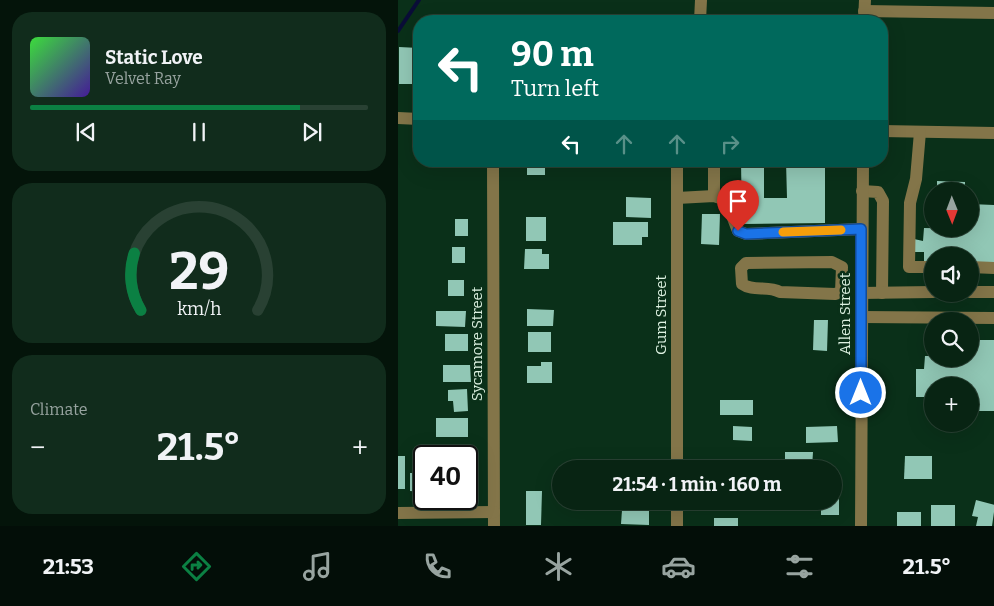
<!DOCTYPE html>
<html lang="en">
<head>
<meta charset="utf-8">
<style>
	:root { --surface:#082413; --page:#112c1c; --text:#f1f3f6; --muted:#98a4a0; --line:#294133; --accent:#0b8043 }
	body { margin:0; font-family:Bitter,serif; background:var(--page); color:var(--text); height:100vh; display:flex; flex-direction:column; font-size:19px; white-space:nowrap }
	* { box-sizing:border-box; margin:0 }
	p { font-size:16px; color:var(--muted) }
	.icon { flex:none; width:28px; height:28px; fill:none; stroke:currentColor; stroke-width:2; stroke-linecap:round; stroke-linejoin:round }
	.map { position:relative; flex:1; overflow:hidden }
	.panel { display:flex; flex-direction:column; gap:12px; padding:12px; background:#04140a; width:398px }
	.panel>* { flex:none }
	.hud { position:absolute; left:15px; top:15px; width:475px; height:152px; border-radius:20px; box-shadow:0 5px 20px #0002,0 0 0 1px var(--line); background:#00695c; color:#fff; overflow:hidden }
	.needle { width:32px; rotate:179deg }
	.controls { position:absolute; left:526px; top:182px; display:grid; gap:10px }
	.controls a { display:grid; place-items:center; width:55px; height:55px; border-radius:50%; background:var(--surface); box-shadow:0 5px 20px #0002,0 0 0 1px var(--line); font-size:25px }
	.speed { position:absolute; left:15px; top:445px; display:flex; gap:10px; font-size:25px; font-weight:700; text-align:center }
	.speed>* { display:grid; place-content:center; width:65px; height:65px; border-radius:50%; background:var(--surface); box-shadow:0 5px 20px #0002,0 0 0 1px var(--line); line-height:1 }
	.speed .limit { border:2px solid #111; border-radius:8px; background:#fff; color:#111 }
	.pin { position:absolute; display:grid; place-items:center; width:42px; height:42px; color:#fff; margin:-51px -21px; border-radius:50% 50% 50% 0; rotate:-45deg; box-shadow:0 0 5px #0007 }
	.pin .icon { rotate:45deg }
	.me { position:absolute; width:55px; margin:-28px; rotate:0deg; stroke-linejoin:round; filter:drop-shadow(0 0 4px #0008) }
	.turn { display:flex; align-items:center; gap:18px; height:105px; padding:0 15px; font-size:22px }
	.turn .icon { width:65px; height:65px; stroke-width:2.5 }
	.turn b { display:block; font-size:35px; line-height:42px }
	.lanes { display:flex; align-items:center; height:48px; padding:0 15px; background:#0003; justify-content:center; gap:25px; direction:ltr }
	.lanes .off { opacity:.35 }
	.big { font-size:38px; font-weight:700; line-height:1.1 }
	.panel .card { flex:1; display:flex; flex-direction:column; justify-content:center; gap:8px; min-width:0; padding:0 18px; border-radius:20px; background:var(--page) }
	.panel .dial { align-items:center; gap:0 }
	.dial svg { height:130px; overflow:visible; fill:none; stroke:var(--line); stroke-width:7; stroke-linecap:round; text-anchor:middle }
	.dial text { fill:var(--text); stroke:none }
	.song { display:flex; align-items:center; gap:15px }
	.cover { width:60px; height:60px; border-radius:8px; background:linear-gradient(135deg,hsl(120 70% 55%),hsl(260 70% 35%)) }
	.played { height:5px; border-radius:2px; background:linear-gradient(90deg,var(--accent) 80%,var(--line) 80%) }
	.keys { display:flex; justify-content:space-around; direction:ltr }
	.heat { display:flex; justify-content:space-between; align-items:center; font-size:28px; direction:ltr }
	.trip { position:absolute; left:154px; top:460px; width:290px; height:50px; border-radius:25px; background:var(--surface); box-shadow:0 5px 20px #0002,0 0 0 1px var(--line); font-weight:700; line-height:50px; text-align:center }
	.tab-bar { display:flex; height:80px; justify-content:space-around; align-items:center; background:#030e08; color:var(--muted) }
	.tab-bar .icon { width:35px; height:35px }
	.tab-bar .selected { color:var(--accent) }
	.tab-bar b { font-size:22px; color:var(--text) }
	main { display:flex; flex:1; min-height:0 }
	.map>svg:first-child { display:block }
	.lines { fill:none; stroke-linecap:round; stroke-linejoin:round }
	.stream { stroke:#0a0d38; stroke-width:4 }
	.building { fill:#91c7b5 }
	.minor { stroke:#837549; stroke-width:12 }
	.route-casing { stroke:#114b97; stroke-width:12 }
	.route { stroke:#1a73e8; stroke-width:9 }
	.slow { stroke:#f59e0b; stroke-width:9 }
	.labels { text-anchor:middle; stroke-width:5; stroke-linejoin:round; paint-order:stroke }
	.street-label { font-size:15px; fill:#def2e2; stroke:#0a3019 }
</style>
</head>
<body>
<main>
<section class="panel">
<div class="card">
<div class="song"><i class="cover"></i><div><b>Static Love</b><p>Velvet Ray</p></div></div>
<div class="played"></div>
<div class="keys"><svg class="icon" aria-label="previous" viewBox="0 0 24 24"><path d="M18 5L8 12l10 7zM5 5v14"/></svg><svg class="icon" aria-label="pause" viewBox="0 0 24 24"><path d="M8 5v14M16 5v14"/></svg><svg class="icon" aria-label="next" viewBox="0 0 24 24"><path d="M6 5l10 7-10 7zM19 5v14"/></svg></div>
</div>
<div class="card dial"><svg viewBox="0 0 100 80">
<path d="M14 69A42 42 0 1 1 86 69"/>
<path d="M14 69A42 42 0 0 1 10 34" stroke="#0b8043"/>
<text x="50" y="56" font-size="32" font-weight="700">29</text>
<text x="50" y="72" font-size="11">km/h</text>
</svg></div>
<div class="card"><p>Climate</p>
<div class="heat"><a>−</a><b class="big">21.5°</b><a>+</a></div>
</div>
</section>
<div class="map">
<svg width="597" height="526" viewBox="0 0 597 526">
	<rect width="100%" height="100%" fill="#0a3019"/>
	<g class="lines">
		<!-- stream -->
		<path class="stream" d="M0,31L21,0"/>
	</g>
	<!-- building -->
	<g class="building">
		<path d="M1,47L21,48V84H1Z"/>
		<rect x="129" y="161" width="18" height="14"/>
		<path d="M343,161H366V198H389L388,161H427V223L344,224Z"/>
		<path d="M539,181L567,182V191H539Z"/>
		<path d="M228,197L253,198V218L228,217Z"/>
		<path d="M572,204L597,205V264L572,263V256H535V262H526V252H517L516,239L525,241L526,228L572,229Z"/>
		<path d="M304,214H322L321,245L303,244Z"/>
		<rect x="128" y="217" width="20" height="24"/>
		<rect x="57" y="219" width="13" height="17"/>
		<path d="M215,222H250V237H244V245H215Z"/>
		<rect x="54" y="247" width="13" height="16"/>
		<path d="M127,249H144V254H151V269H126Z"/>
		<rect x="50" y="280" width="16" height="16"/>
		<path d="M129,309L156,310L155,326H129Z"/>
		<path d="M38,311H68L67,327L38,326Z"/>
		<path d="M416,320H430L429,351L415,350Z"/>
		<rect x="130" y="332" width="23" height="20"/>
		<rect x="47" y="334" width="23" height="17"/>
		<path d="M572,340H597V411H572V386H535V411H527V397H518V369H526L527,356H535V359H572Z"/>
		<path d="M143,362H154V383H129V366H143Z"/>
		<path d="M45,365H72L73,382H45Z"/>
		<path d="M69,389L70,411L56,412L55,401H50V390Z"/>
		<rect x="322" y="400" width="33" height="15"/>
		<rect x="38" y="418" width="32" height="19"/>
		<path d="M335,426L354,427V441L335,440Z"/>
		<path d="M439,426L440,442L408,443V427Z"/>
		<path d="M57,449H74V493H69V456H57Z"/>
		<path d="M387,452H415L414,469H387Z"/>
		<rect x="0" y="456" width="7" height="33"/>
		<path d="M507,456H534V479H506Z"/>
		<path d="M12,473H26V492L12,491Z"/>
		<path d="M128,491H144L143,525H128Z"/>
		<path d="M435,497H441V515H423V501H435Z"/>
		<path d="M578,500L597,505L594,526H578L580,517L574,516Z"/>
		<rect x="233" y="501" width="18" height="4"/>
		<rect x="533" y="505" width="24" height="21"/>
		<path d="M224,510H251V525L223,524Z"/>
		<rect x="499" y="512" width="24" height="14"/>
		<rect x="316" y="518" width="24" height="8"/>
	</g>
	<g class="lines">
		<!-- minor -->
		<g class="minor">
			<path d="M466,11L597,13"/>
			<path d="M302,21L303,0"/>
			<path d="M466,21L467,0"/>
			<path d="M0,118L21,119"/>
			<path d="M484,131L597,133"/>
			<path d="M522,132L518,179L512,203L511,267H535"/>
			<path d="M95,161L96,526"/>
			<path d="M464,191L480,192L485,201L484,293"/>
			<path d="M316,196V161"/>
			<path d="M279,198L316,196L328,200L340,231L348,234L463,229"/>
			<path d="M434,262L444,267L443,292L437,294L382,292C370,285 355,292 344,284L343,268L348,263Z"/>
			<path d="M572,267L597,268"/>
			<path d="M572,292H597"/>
			<path d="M463,293L535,292"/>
			<path d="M463,317L597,318"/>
			<path d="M279,469V161"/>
			<path d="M0,513L96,512"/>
			<path d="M279,526V501"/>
			<path d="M463,526L465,161"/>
		</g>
	</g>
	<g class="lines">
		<defs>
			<path id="route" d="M340,231L348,234L463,229V393"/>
		</defs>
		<!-- route casing -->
		<use href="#route" class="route-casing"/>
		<!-- route -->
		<use href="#route" class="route"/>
		<!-- slow -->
		<path class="slow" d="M385,232L443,230"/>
	</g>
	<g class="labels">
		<!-- street labels -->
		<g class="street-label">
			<text transform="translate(447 314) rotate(-90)" y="5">Allen Street</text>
			<text transform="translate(263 315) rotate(-90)" y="5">Gum Street</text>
			<text transform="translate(79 344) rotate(-90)" y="5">Sycamore Street</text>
		</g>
	</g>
</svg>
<div class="controls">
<a><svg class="needle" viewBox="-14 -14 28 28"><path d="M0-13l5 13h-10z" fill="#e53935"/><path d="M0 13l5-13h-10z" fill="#98a4a0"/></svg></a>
<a><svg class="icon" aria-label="sound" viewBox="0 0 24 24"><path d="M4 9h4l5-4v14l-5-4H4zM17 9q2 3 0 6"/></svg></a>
<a><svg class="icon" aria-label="search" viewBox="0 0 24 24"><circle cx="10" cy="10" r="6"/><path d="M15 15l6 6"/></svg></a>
<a>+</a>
</div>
<div class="speed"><div class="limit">40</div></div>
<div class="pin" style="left:340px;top:231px;background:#d93025"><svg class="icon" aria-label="arrive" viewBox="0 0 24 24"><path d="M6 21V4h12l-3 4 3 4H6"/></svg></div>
<svg class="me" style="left:463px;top:393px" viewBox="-20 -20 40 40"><circle r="17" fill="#1a73e8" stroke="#fff" stroke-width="3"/><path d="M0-11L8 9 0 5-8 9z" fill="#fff"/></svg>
<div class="trip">21:54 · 1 min · 160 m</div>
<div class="hud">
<div class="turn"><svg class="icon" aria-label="left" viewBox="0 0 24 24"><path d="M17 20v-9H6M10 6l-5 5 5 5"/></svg><div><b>90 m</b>Turn left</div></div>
<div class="lanes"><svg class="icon" aria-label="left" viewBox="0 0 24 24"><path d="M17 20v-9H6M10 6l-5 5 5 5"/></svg><svg class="icon off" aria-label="ahead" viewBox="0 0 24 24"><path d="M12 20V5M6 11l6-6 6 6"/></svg><svg class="icon off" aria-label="ahead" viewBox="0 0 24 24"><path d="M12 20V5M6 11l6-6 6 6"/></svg><svg class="icon off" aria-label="right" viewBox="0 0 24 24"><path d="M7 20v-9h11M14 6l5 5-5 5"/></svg></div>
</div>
</div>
</main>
<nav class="tab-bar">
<b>21:53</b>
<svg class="icon selected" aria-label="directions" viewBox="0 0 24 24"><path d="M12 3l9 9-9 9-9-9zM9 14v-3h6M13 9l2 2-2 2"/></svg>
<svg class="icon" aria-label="music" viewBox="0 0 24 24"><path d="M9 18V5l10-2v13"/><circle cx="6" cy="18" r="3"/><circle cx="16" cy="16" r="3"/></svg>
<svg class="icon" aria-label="phone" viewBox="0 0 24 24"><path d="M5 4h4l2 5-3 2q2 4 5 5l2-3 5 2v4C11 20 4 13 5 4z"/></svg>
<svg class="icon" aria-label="climate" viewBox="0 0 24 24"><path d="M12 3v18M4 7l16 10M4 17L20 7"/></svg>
<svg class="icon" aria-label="car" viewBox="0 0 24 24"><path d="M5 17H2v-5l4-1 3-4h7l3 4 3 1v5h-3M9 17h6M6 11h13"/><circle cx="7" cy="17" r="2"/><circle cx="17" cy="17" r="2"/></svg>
<svg class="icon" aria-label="filters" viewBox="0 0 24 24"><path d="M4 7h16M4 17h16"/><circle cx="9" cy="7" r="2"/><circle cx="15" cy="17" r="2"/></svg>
<b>21.5°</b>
</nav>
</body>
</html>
